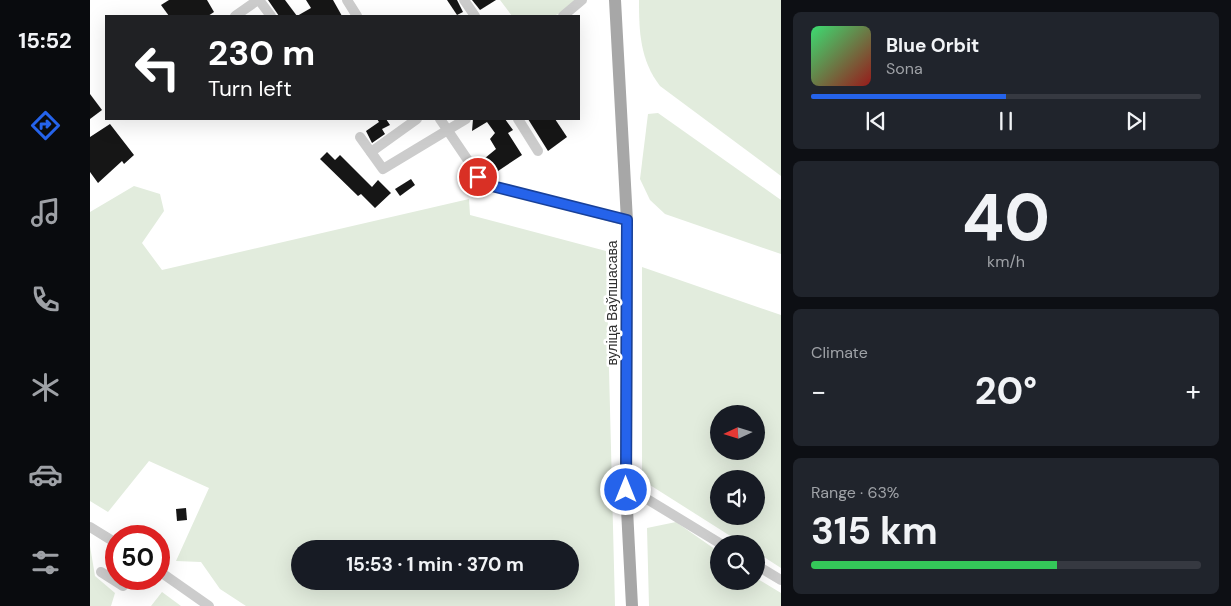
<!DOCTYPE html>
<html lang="en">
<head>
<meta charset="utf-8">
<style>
	:root { --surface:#171b24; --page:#20242c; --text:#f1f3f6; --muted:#9ea1a6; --line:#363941; --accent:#2563eb }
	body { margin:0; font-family:"DM Sans",sans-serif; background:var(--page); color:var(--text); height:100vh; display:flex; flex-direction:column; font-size:19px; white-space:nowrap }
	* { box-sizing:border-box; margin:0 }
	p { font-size:16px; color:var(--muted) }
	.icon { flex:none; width:28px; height:28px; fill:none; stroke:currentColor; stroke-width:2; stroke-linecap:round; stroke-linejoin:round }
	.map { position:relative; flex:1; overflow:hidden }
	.details { display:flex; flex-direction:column; gap:12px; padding:12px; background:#0d0f14; width:450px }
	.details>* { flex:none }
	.hud { position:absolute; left:15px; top:15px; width:475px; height:105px; border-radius:0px; box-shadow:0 5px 20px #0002; background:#202124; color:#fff; overflow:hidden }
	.needle { width:32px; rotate:266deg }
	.controls { position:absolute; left:620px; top:405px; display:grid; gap:10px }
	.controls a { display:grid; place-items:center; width:55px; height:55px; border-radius:50%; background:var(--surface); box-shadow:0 5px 20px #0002; font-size:25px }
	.speed { position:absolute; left:15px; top:525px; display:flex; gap:10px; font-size:25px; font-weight:700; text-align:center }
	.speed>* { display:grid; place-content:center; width:65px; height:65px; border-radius:50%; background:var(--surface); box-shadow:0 5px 20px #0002; line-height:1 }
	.speed .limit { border:8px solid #d22; background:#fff; color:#111 }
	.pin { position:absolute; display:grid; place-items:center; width:42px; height:42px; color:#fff; margin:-21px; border:2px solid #fff; border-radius:50%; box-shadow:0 1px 5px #0007 }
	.me { position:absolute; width:55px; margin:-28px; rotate:0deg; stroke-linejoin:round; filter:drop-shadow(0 0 4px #0008) }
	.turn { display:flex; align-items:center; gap:18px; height:105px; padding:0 20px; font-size:22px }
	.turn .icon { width:65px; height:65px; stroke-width:2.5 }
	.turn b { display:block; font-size:35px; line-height:42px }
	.big { font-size:38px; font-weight:700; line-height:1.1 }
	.details .card { flex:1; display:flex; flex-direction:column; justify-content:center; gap:8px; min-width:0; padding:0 18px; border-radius:8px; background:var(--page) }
	.details .dial { align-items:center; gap:0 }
	.dial b { font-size:65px; line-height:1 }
	.song { display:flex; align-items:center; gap:15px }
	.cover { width:60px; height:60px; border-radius:8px; background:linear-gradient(135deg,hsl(140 70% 55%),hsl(0 70% 35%)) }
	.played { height:5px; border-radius:2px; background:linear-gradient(90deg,var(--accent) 50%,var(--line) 50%) }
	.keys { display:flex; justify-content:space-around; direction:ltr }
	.heat { display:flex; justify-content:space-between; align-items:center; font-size:28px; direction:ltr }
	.charge { height:8px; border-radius:4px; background:linear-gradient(90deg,#34c759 63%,var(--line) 0) }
	.trip { position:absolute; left:201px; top:540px; width:288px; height:50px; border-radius:25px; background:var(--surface); box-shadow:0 5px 20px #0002; font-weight:700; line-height:50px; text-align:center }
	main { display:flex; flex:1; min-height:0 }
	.tab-bar { display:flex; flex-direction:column; width:90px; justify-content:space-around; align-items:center; background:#090b0e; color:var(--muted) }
	.tab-bar .icon { width:35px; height:35px }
	.tab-bar .selected { color:var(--accent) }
	.tab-bar b { font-size:22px; color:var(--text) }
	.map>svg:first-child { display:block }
	.green { fill:#e2ecdd; fill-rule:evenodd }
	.building { fill:#161616 }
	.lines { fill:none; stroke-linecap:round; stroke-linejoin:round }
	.minor { stroke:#ccc; stroke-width:10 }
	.major { stroke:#a7a7a7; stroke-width:12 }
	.route-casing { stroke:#184099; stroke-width:12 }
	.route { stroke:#2563eb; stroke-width:9 }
	.labels { text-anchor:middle; stroke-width:5; stroke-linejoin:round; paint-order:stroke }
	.street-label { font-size:14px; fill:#2f2f2f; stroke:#fff }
</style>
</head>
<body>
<main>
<nav class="tab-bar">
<b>15:52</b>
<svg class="icon selected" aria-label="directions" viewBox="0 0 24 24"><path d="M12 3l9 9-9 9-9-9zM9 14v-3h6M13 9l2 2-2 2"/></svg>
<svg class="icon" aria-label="music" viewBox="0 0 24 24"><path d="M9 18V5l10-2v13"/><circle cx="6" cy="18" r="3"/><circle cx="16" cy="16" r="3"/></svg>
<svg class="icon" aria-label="phone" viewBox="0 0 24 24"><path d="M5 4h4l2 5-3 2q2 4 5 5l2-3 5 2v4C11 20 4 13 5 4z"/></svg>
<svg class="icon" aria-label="climate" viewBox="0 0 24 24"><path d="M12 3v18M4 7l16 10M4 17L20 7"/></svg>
<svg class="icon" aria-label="car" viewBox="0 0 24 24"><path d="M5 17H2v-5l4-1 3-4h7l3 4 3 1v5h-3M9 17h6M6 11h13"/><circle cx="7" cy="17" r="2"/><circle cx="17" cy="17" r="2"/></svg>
<svg class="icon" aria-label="filters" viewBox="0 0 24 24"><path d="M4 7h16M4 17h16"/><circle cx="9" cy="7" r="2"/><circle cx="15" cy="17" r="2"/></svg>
</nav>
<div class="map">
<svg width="691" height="606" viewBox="0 0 691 606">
	<rect width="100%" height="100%" fill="#fff"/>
	<!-- green -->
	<g class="green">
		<path d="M410,0H487C475,22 443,16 422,16Z"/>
		<path d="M549,0H691V176L570,86C550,60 549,32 549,0Z"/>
		<path d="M568,113L691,200V254L575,214L560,200L550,179L558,114Z"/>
		<path d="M44,186L70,194L74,211L52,243L72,270L379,199L380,215L516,251L525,606H156L130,589L111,562L86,561L119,488L59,461L18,512L0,501V212ZM210,549H480V581H210Z"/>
		<path d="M552,267L691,315V568L666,552V544H653L552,480ZM629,414H666V451H629ZM629,479H666V516H629Z"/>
		<path d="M586,522L629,552V581H666V578L691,593V606H559L557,528Z"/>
		<path d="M0,546L5,576L25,593L21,606H0Z"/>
		<path d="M72,592L91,606H61Z"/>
	</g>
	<!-- building -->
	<g class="building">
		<path d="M79,0H117L124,12L118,16H79L71,5Z"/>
		<path d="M178,0H195L207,16H189Z"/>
		<path d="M216,0H243L252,16H207L221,8Z"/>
		<path d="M357,0H367L373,12L367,15Z"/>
		<path d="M382,0H406L390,10Z"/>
		<path d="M0,94L12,110L0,119Z"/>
		<path d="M287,119H296L300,125L292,129L295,134L282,143L276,131L289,122Z"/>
		<path d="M383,119H415L423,130L418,133L432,155L405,173L406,175L401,179L389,163L406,149L400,139L405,133L397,122L382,131Z"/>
		<path d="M438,119H465L477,137L458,151Z"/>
		<path d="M20,124L44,155L34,164L32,161L8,183L0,172V137Z"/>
		<path d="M237,152L245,160L250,155L282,187L288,180L301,193L285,208L271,194L268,196L230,159Z"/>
		<path d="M321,179L325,185L310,196L305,189Z"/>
		<path d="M96,508L97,520L87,521L86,509Z"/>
	</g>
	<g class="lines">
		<!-- minor -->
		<g class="minor">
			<path d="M169,0L181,16"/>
			<path d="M257,0L267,16"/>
			<path d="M374,0L385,16"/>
			<path d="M145,16L168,0"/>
			<path d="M473,16L492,0"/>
			<path d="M350,119L394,184L537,221"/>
			<path d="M428,119L448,151"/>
			<path d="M270,137L293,169L376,119"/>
			<path d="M281,152L327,119"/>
			<path d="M536,490L552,496L631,544"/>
			<path d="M0,527L26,543"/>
			<path d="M666,565L691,580"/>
			<path d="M69,571L119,606"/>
			<path d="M11,572L33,586L38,579"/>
		</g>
		<!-- major -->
		<path class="major" d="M525,0L537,221L536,490L542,606"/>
	</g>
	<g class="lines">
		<defs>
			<path id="route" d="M388,177L394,184L537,220L536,490"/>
		</defs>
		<!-- route casing -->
		<use href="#route" class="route-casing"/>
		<!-- route -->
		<use href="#route" class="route"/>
	</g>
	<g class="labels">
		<!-- street labels -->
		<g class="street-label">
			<text transform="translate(522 303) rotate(-90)" y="5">вуліца Ваўпшасава</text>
		</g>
	</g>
</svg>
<div class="controls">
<a><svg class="needle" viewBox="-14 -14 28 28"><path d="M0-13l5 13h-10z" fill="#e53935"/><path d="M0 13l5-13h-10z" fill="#9ea1a6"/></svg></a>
<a><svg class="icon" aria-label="sound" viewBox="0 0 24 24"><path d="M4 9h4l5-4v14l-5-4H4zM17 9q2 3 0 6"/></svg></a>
<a><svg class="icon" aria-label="search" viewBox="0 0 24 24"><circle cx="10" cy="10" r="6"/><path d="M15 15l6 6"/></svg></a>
</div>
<div class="speed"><div class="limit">50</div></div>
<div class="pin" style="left:388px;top:177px;background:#d93025"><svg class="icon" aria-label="arrive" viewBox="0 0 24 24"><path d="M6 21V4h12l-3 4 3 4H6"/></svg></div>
<svg class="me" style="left:536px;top:490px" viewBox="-20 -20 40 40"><circle r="17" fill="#2563eb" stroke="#fff" stroke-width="3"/><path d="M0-11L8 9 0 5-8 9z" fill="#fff"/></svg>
<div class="trip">15:53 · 1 min · 370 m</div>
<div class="hud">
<div class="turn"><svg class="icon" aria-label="left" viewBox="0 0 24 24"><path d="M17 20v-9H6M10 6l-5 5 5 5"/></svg><div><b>230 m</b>Turn left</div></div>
</div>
</div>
<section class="details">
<div class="card">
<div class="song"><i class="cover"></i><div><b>Blue Orbit</b><p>Sona</p></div></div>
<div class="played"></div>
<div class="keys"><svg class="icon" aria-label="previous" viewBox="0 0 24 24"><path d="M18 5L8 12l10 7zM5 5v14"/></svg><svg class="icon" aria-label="pause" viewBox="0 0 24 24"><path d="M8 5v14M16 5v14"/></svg><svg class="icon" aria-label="next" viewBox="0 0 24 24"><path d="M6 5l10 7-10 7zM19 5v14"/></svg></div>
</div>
<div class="card dial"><b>40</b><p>km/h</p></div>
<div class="card"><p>Climate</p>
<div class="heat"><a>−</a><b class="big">20°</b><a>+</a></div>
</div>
<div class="card"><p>Range · 63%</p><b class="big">315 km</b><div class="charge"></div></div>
</section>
</main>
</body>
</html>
